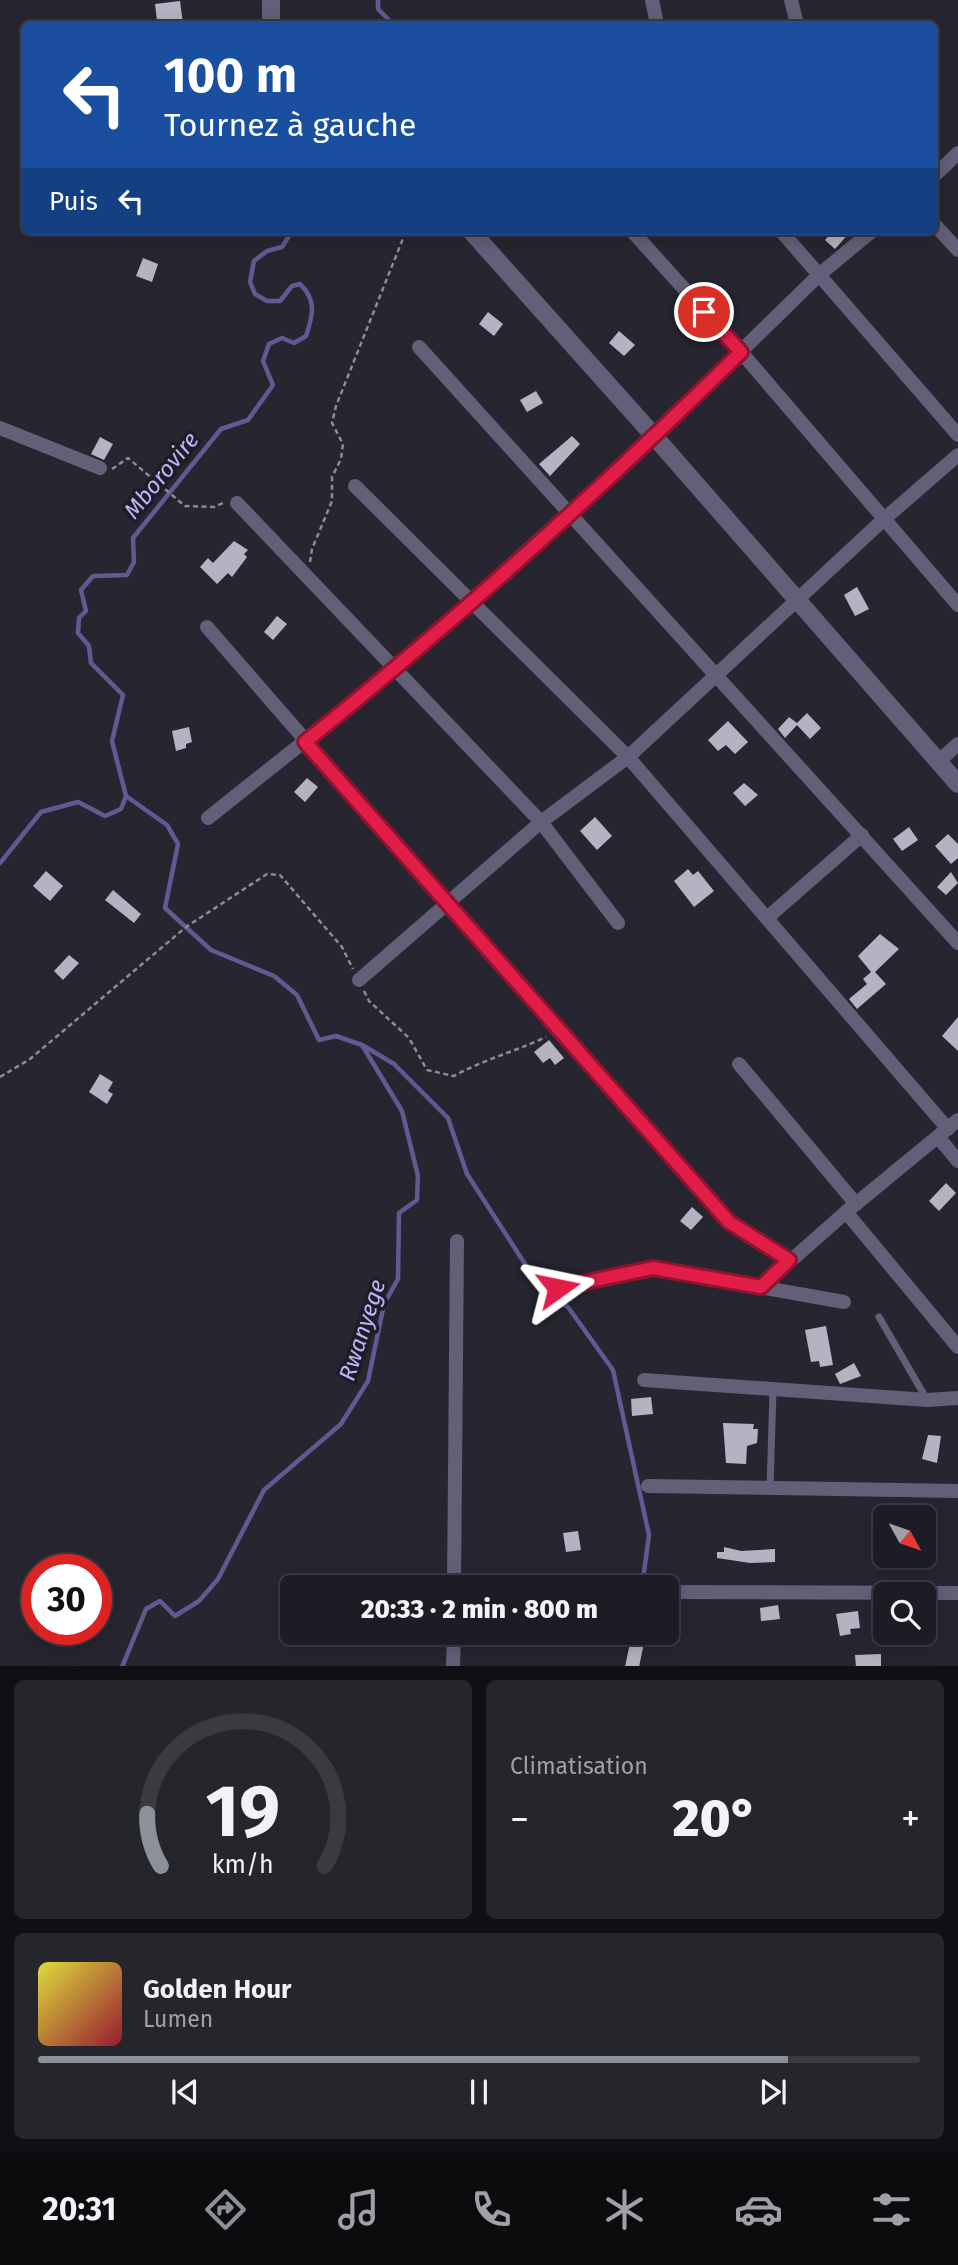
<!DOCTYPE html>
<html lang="fr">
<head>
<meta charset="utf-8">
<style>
	:root { --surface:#1d1c24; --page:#25252c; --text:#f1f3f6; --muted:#a0a1a6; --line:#3b3a41; --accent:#8c9099 }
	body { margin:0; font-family:"Fira Sans",sans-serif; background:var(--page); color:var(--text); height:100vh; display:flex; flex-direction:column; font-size:26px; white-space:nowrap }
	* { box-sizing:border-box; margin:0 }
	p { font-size:23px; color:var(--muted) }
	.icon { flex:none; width:38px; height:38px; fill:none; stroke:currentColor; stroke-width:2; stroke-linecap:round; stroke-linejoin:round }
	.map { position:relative; height:1666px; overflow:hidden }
	.sheet { display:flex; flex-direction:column; gap:14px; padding:14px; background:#100f14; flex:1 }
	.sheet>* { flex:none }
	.banner { position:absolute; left:21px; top:21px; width:917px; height:214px; border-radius:10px; box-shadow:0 4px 18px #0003,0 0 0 2px var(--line); background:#1a4fa0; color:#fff; overflow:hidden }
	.needle { width:46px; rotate:130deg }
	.tools { position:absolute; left:873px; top:1505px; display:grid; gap:14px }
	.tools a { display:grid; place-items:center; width:63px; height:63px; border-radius:10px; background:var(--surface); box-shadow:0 4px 18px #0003,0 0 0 2px var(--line); font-size:35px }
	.speed { position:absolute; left:21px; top:1554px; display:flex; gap:14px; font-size:35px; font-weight:700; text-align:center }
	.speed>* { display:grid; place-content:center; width:91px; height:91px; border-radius:50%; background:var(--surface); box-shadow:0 4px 18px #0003,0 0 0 2px var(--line); line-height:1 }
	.speed .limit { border:10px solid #d22; background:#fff; color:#111 }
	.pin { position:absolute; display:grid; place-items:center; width:60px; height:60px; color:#fff; margin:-30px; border:4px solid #fff; border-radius:50%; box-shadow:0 2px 7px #0007 }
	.me { position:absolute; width:77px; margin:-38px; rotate:78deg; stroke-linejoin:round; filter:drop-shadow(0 0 5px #0008) }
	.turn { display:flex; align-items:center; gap:24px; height:147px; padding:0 28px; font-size:32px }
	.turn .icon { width:91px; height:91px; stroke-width:2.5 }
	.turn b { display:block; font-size:49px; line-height:60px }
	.then { display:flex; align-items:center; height:66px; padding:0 28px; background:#0003; gap:14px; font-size:26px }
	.big { font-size:52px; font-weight:800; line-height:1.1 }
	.sheet .card { flex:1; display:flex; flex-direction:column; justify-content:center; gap:10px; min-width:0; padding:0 24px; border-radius:10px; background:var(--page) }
	.sheet .dial { align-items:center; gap:0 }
	.dial svg { height:182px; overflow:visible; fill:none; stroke:var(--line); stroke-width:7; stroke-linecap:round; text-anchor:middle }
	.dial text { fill:var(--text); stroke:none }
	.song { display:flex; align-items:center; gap:21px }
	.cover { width:84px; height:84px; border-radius:10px; background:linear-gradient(135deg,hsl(60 70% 55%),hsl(350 70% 35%)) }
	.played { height:7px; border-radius:4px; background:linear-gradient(90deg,var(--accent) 85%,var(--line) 85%) }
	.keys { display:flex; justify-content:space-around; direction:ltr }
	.heat { display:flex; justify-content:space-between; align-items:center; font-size:38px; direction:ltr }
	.sheet .tiles { flex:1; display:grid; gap:14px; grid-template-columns:1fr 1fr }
	.card:last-child { grid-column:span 2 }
	.trip { position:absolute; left:280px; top:1575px; width:399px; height:70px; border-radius:10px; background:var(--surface); box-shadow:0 4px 18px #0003,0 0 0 2px var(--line); font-weight:800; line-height:70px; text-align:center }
	.tab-bar { display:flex; height:112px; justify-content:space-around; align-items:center; background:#0c0b0e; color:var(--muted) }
	.tab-bar .icon { width:49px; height:49px }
	.tab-bar .selected { color:var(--accent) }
	.tab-bar b { font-size:32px; color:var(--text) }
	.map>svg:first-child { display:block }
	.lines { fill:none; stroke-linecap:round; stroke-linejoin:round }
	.stream { stroke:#645892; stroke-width:4.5 }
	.building { fill:#b5b3c1 }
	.path { stroke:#8d8c94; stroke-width:2.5; stroke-dasharray:5 3.5; stroke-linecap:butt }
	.service { stroke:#635f79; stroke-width:7 }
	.minor { stroke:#635f79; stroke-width:14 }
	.tertiary { stroke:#635f79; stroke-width:18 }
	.route-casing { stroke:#92132f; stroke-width:18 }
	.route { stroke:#e11d48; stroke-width:12 }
	.labels { text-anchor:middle; stroke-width:7; stroke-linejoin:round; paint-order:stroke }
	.water-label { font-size:23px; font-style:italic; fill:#c0b3f8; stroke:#1e1c26 }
</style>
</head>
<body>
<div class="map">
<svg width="958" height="1667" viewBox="0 0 958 1667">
	<rect width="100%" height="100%" fill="#272630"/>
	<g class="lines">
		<!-- stream -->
		<g class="stream">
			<path d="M378,0V9L393,24"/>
			<path d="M0,863L41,812L78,802L105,816L121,809L126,796L112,741L123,695L91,663L89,646L78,633L79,618L86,611L81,590L93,576L127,575L134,562L133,538L221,429L248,420L273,385L263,361L269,344L282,338L294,343L306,336C313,315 317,300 300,284L292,286L280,301H267L255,294L250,282L254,261L267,251L282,247L292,231"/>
			<path d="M364,1046L394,1064L448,1118L467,1174L545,1295L568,1307L613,1370L649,1535L642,1587"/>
			<path d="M122,1667L146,1609L160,1601L175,1616L199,1601L218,1579L264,1490L341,1424L368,1381L384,1304L398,1279L399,1213L417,1200L418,1176L402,1111L362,1045L336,1036L319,1040L297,995L274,976L211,950L165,908L178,844L167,825L126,796"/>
		</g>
	</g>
	<!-- building -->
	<g class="building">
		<path d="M180,1L183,24H173L172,19L157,21L155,4Z"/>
		<path d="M833,231H851L835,249L825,240Z"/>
		<path d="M143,258L158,264L152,282L136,276Z"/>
		<path d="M488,312L503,324L494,336L479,324Z"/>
		<path d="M619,331L635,345L624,356L609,343Z"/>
		<path d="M536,391L543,403L527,412L520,400Z"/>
		<path d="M572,436L580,444L550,476L539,464Z"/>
		<path d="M100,437L113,444L104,460L91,454Z"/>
		<path d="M234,541L248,550L244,554L247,557L232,577L228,573L217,584L200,567L208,558L213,563Z"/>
		<path d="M857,587L869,609L855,616L844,595Z"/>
		<path d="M277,616L287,624L273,640L264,632Z"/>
		<path d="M807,713L821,728L810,739L797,725L785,738L778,729L789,717L797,723Z"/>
		<path d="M728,721L748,742L735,754L726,745L718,751L708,740Z"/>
		<path d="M189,727L192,742L186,744V748L176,751L172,731Z"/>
		<path d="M307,778L318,787L305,802L294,792Z"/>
		<path d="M744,783L758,795L745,806L733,793Z"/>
		<path d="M595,817L612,836L597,850L580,831Z"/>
		<path d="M909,827L918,840L902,851L893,839Z"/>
		<path d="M948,834L958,844V858L951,864L935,846Z"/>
		<path d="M688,869L693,875L698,871L714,891L694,907L674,881Z"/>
		<path d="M46,871L63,886L50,901L33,886Z"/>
		<path d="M951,872L958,883L946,895L937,887Z"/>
		<path d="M113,890L141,914L134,923L105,900Z"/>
		<path d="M880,934L899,949L875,972L886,984L857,1009L849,999L867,984L863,979L871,972L858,956Z"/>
		<path d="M69,955L79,963L63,980L54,971Z"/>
		<path d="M958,1017V1051L942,1036Z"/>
		<path d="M549,1040L564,1058L555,1065L550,1058L543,1063L534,1052Z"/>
		<path d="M100,1074L113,1082L108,1091L113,1094L107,1104L89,1092Z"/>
		<path d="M946,1183L956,1193L939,1211L929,1201Z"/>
		<path d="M692,1207L703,1217L691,1230L680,1221Z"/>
		<path d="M826,1326L833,1365L820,1367L819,1361L811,1362L805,1330Z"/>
		<path d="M854,1363L861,1376L840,1384L835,1374Z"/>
		<path d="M651,1397L653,1414L632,1416L631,1399Z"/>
		<path d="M723,1423L754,1424L753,1429H758L757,1443L747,1446L746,1464L726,1463Z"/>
		<path d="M928,1435L941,1436L937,1463L922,1459Z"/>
		<path d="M578,1531L581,1550L566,1552L563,1533Z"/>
		<path d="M724,1547L741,1551L775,1549V1562L750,1563L717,1558V1552H724Z"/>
		<path d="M778,1605L780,1619L761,1621L760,1608Z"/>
		<path d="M858,1611L860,1628L850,1629L851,1634L840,1636L836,1614Z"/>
		<path d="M632,1633H646L639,1667H625Z"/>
		<path d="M881,1654V1667H856L855,1655Z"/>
	</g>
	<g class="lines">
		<!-- path -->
		<g class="path">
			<path d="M112,469L128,458L185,506L214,507L223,503"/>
			<path d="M310,562L312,549L332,501V477L341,459L343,444L332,423L336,406L406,231"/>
			<path d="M364,991L369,1001L409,1038L427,1070L454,1076C485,1059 514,1052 546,1037"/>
			<path d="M0,1077L30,1059L186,927L267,874L280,875L342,947L353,969"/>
		</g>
		<!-- service -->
		<g class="service">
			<path d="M879,1317L926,1398"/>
			<path d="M770,1488L773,1391"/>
		</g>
		<!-- minor -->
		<g class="minor">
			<path d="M652,0L657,24"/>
			<path d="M791,0L797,24"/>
			<path d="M934,176L958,153"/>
			<path d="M934,224L958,250"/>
			<path d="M632,231L741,352L958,605"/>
			<path d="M781,231L958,435"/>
			<path d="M419,347L958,943"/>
			<path d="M0,428L100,468"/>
			<path d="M355,486L628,757L948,1129"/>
			<path d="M237,503L541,822L618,923"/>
			<path d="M207,627L558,1031L729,1222L789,1260"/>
			<path d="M938,762L958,744"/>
			<path d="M208,818L394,670L654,436L820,274L872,231"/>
			<path d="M767,918L862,835"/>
			<path d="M359,980L541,822L628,757L883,520L958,455"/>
			<path d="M739,1064L856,1204"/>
			<path d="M939,1138L958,1161"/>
			<path d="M846,1212L958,1347"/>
			<path d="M761,1287L846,1212L958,1120"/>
			<path d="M558,1288L653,1268L844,1302"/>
			<path d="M644,1380L927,1400L958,1398"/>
			<path d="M648,1486L958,1491"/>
			<path d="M454,1587L457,1241"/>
			<path d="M501,1587L632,1580"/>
			<path d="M291,1590L292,1591"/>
			<path d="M667,1592L958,1593"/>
			<path d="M453,1667L454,1633"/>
		</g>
		<!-- tertiary -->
		<g class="tertiary">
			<path d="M271,24V0"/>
			<path d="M471,231L654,436L958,784"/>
		</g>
	</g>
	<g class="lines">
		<defs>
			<path id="route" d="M558,1288L653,1268L761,1287L789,1260L729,1222L305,742C457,620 602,488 741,352L704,312"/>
		</defs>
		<!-- route casing -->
		<use href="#route" class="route-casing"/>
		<!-- route -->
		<use href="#route" class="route"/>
	</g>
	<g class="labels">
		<!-- water labels -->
		<g class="water-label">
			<text transform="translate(161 475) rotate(-51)" y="8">Mborovire</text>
			<text transform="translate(362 1330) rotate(-72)" y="8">Rwanyege</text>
		</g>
	</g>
</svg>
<div class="tools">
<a><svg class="needle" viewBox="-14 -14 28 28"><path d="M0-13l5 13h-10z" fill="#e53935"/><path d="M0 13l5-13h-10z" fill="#a0a1a6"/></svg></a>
<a><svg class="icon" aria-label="search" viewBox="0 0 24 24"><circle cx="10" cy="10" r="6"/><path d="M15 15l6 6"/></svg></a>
</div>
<div class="speed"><div class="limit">30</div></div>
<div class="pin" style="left:704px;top:312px;background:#d93025"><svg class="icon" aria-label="arrive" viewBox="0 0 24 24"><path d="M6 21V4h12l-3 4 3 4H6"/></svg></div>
<svg class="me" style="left:558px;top:1288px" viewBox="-20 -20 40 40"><path d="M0-17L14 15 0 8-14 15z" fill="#e11d48" stroke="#fff" stroke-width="4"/></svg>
<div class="trip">20:33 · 2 min · 800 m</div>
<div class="banner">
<div class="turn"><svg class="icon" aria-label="left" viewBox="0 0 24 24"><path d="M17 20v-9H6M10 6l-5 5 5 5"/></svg><div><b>100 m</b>Tournez à gauche</div></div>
<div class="then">Puis<svg class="icon" aria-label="left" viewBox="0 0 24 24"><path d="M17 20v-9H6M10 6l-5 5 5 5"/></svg></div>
</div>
</div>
<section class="sheet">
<div class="tiles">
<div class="card dial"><svg viewBox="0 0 100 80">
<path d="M14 69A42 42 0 1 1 86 69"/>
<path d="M14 69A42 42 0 0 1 8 46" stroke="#8c9099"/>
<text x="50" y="56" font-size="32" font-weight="700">19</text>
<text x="50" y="72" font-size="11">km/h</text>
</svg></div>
<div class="card"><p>Climatisation</p>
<div class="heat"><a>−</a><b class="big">20°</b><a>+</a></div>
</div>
<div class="card">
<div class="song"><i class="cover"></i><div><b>Golden Hour</b><p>Lumen</p></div></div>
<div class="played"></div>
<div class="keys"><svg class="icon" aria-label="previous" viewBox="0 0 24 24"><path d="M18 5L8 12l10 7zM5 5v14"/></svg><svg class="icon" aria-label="pause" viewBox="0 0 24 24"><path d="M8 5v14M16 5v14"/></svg><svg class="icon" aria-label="next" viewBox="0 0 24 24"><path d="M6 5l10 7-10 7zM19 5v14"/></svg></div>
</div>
</div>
</section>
<nav class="tab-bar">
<b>20:31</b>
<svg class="icon selected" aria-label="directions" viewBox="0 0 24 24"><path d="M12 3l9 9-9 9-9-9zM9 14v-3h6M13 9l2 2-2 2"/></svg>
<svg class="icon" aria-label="music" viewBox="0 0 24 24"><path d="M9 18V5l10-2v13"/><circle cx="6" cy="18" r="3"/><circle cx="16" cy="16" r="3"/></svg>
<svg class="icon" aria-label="phone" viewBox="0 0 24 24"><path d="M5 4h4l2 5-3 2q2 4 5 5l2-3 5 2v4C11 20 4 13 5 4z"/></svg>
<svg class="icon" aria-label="climate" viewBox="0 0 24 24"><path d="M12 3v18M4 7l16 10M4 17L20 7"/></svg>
<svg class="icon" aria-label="car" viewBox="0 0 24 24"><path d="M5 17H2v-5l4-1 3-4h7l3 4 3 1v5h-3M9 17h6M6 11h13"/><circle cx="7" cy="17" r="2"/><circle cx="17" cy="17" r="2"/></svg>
<svg class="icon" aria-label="filters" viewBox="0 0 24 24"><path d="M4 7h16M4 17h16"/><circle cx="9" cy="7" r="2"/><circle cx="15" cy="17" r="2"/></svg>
</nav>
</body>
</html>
